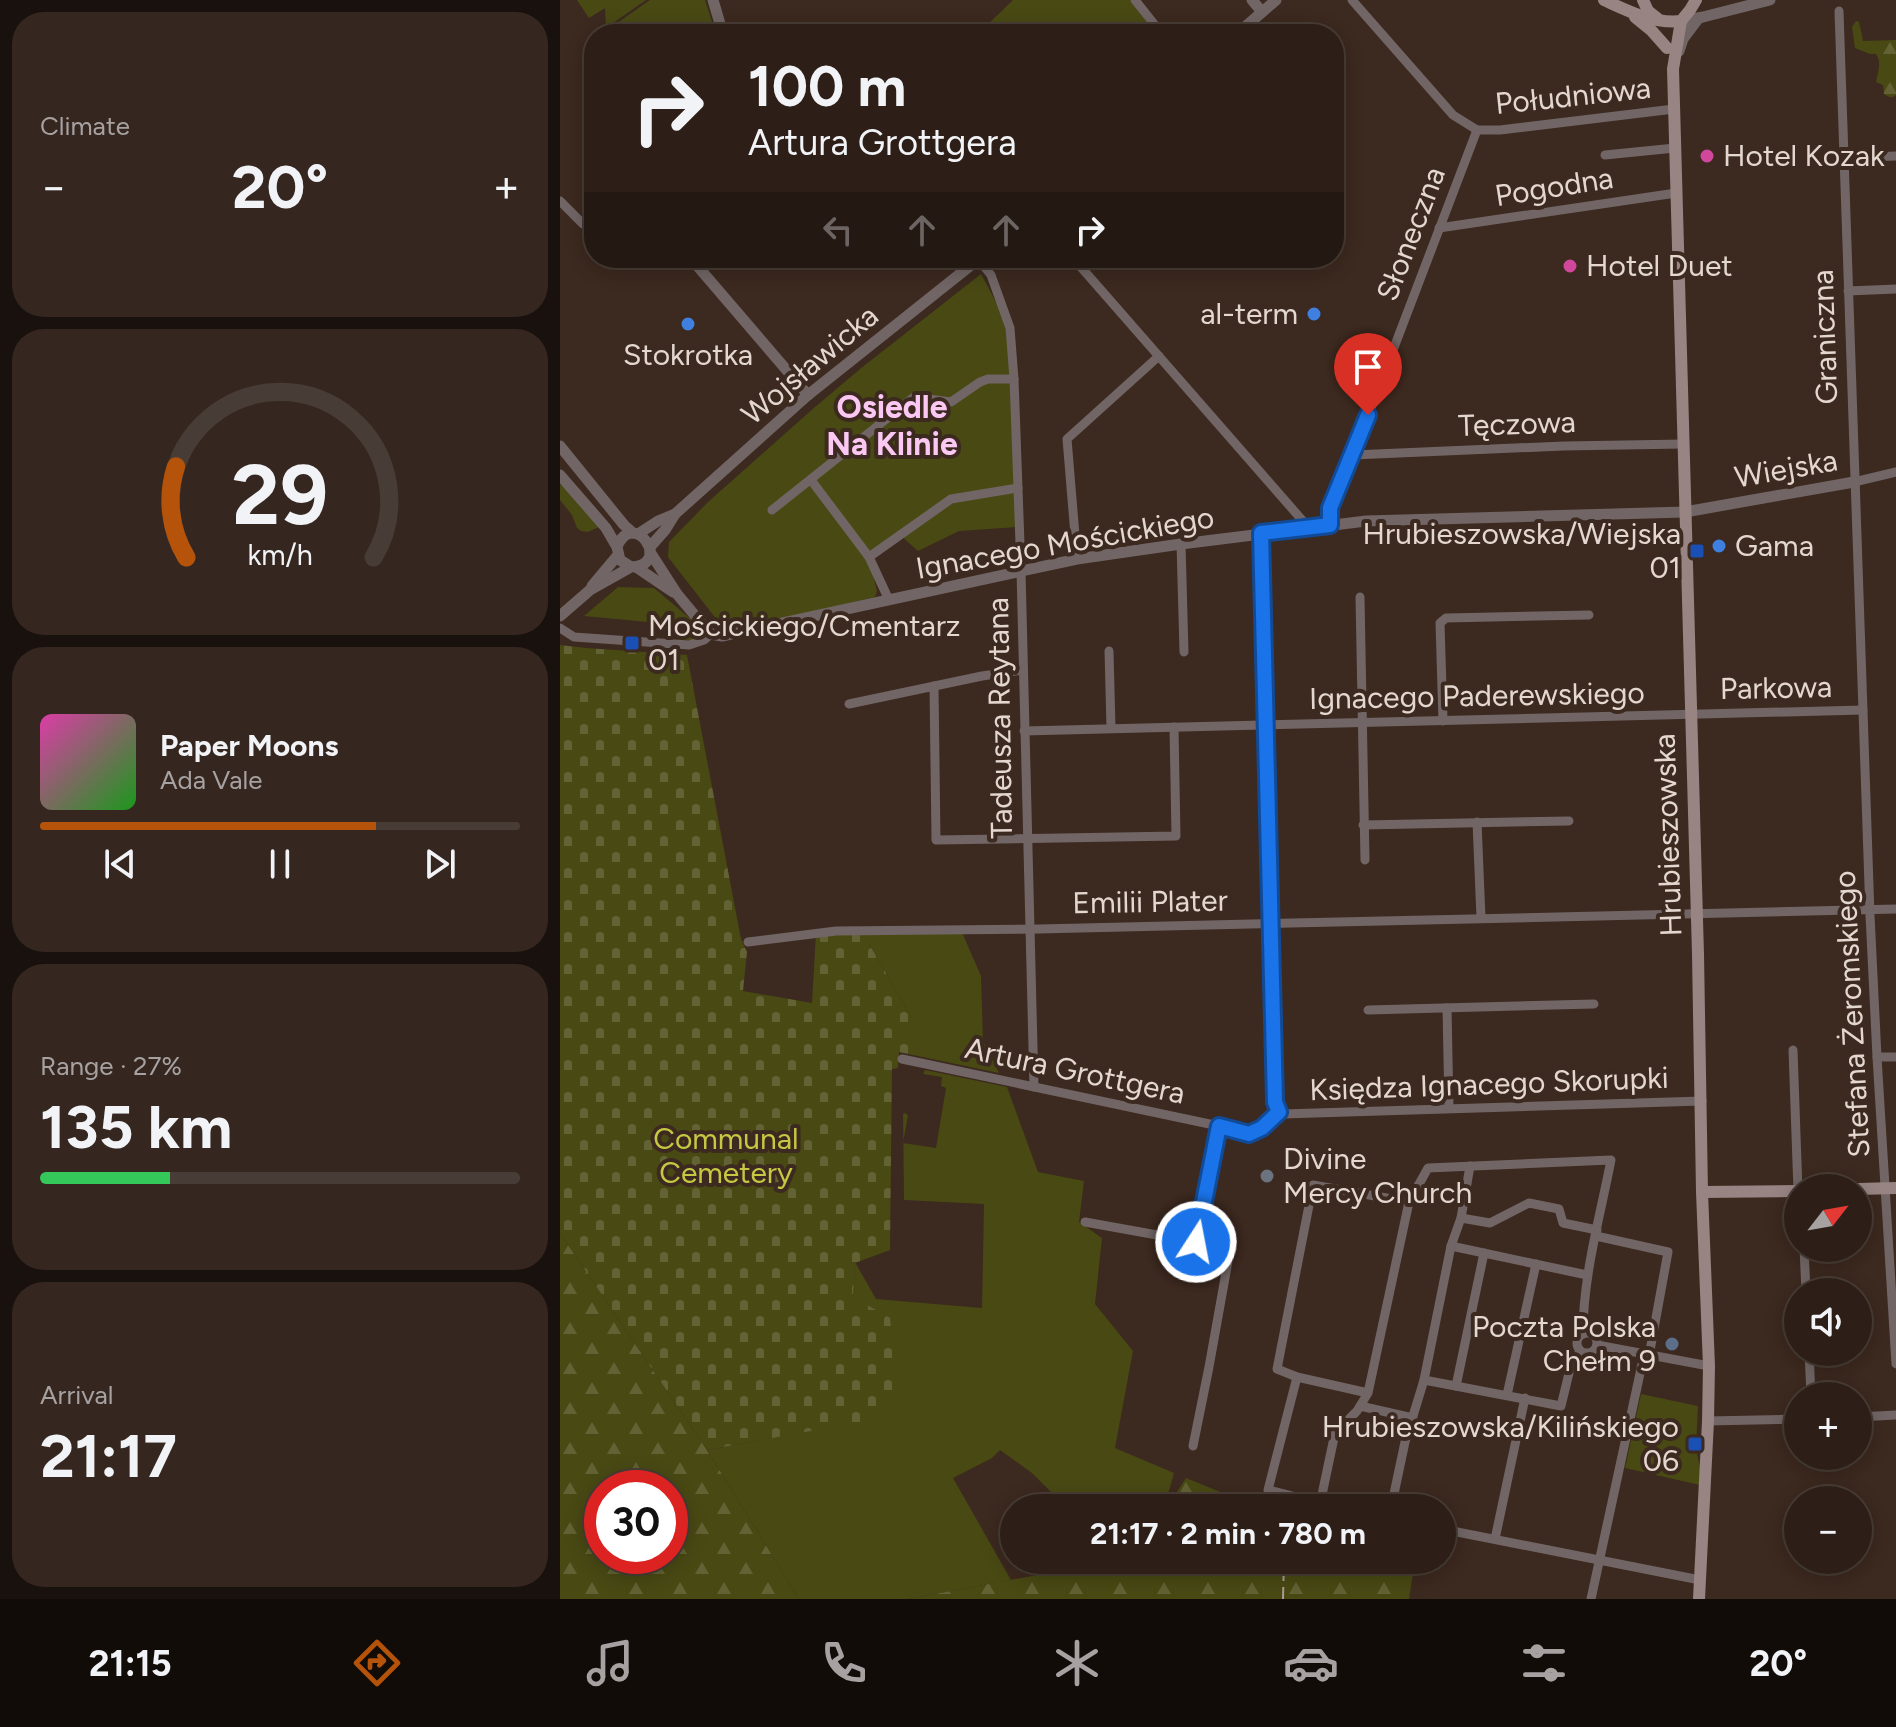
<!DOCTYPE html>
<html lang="en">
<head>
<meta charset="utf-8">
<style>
	:root { --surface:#2d1f17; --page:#352720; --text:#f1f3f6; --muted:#a7a2a1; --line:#483d36; --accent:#b45309 }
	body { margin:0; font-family:Figtree,sans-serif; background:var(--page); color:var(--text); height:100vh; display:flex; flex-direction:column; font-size:30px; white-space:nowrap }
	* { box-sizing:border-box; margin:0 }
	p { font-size:26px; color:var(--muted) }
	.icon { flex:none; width:44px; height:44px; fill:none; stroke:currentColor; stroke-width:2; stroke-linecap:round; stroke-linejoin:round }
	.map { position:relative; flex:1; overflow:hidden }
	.side { display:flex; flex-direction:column; gap:12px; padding:12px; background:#19110d; width:560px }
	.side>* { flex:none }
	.banner { position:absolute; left:24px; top:24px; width:760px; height:244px; border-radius:32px; box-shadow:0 4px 20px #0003,0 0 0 2px var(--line); background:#2d1f17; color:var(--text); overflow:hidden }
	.needle { width:52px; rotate:59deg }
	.tools { position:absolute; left:1224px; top:1174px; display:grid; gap:16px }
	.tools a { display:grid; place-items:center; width:88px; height:88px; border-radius:50%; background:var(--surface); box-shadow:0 4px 20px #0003,0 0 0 2px var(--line); font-size:40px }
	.speed { position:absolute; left:24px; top:1470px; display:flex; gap:16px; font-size:40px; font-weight:700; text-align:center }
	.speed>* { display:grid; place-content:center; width:104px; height:104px; border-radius:50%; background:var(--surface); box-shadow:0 4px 20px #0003,0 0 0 2px var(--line); line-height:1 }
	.speed .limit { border:12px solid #d22; background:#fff; color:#111 }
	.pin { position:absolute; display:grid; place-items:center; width:68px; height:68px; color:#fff; margin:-82px -34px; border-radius:50% 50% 50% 0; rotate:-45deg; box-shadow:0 0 8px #0007 }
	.pin .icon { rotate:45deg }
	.me { position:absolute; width:88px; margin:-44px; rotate:11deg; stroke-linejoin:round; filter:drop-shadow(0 0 6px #0008) }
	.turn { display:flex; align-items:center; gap:28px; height:168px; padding:0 32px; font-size:36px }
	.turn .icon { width:104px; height:104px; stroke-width:2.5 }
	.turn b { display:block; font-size:56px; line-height:68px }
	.lanes { display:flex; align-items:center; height:76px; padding:0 32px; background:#0003; justify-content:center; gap:40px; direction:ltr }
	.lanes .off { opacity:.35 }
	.big { font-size:60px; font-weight:700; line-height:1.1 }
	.side .widget { flex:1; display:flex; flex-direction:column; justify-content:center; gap:12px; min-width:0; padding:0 28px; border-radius:32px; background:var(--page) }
	.side .dial { align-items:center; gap:0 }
	.dial svg { height:208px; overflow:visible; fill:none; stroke:var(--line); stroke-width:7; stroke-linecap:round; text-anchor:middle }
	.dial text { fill:var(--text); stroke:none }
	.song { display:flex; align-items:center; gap:24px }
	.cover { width:96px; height:96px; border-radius:12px; background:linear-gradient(135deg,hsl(320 70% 55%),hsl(120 70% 35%)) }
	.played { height:8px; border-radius:4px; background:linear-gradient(90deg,var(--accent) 70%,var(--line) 70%) }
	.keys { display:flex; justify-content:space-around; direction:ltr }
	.heat { display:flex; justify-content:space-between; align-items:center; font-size:44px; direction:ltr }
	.charge { height:12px; border-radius:6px; background:linear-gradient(90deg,#34c759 27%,var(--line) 0) }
	.trip { position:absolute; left:440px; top:1494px; width:456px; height:80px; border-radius:40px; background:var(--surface); box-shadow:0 4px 20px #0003,0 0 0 2px var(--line); font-weight:700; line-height:80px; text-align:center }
	.dock { display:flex; height:128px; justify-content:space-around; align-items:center; background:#120c09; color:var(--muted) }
	.dock .icon { width:56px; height:56px }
	.dock .selected { color:var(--accent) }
	.dock b { font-size:36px; color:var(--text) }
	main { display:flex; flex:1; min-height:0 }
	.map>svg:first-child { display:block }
	.grass { fill:#484913 }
	.forest { fill:url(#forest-firs); fill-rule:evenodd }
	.cemetery { fill:url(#cemetery-stones) }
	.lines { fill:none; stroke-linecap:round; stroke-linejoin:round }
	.minor { stroke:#716565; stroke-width:9 }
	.tertiary { stroke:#716565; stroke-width:11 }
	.secondary { stroke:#978483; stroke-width:12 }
	.rail { stroke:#ab9c94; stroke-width:2; stroke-dasharray:12 6; stroke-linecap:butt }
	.route-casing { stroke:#114b97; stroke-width:20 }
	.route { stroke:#1a73e8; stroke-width:14 }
	.hotel-dot { fill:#d1479c; stroke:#3c291f; stroke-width:3 }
	.shop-dot { fill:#3f7fe0; stroke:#3c291f; stroke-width:3 }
	.transit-dot { fill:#1a4fb4; stroke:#3c291f; stroke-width:3 }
	.worship-dot { fill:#6b7280; stroke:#3c291f; stroke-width:3 }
	.service-dot { fill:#5c6f8a; stroke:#3c291f; stroke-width:3 }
	.labels { text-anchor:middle; stroke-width:8; stroke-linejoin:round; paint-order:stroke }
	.street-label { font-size:30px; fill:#e4d7d0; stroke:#3c291f }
	.poi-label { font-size:30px; fill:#e4d7d0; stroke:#3c291f; text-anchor:start }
	.park-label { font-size:30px; fill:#c5c842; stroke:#3c291f }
	.neighbourhood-label { font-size:32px; font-weight:bold; fill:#fac8f3; stroke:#3c291f }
</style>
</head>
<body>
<main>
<section class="side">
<div class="widget"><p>Climate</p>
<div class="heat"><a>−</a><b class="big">20°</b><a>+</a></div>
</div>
<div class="widget dial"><svg viewBox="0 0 100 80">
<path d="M14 69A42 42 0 1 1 86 69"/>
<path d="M14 69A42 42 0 0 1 10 34" stroke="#b45309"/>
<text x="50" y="56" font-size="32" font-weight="700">29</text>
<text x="50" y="72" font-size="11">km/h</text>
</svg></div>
<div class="widget">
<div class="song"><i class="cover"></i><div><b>Paper Moons</b><p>Ada Vale</p></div></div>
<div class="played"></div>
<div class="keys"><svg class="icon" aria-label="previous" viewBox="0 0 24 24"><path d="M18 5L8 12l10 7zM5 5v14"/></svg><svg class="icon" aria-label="pause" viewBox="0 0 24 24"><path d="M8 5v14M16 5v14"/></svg><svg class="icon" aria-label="next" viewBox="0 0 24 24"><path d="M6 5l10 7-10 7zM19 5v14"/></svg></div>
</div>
<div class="widget"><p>Range · 27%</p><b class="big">135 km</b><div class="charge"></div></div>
<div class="widget"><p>Arrival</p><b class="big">21:17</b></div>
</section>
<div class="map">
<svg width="1336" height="1599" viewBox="0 0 1336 1599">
	<defs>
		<pattern id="forest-firs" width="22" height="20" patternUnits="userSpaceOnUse" patternTransform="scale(2)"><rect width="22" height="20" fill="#484913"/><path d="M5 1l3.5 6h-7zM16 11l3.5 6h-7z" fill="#626234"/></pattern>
		<pattern id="cemetery-stones" width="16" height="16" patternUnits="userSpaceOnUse" patternTransform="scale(2)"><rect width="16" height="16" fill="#484913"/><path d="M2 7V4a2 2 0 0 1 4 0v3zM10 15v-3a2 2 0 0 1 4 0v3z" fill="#626234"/></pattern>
	</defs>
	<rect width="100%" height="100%" fill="#3c291f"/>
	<!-- grass -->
	<g class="grass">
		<path d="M17,0H86L46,28L45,8L29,18Z"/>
		<path d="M90,0H145L156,34H46L50,28Z"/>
		<path d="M453,0H570L596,34H418Z"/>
		<path d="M421,274L450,328L459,527L399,531L358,551L340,535L309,557L317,591L315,597L176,630L157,620L108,557L109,542L148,502L255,407L300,369Z"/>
		<path d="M0,485L4,486L39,527L28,532L21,531L17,528L12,515L0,500Z"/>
		<path d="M58,587L94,588L133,621L138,628L137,635L131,640L118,641L119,632L129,633L130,626L24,616Z"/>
		<path d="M401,930L421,976L423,1041L439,1073L353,1055V1020L308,942V931Z"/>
		<path d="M365,1070L447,1087L478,1172L524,1181L519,1222L542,1238L535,1304L573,1351L555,1448L614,1473L609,1491L590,1508H507L472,1473L440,1450L432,1458L393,1478L451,1580L348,1599H239L147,1450L321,1417L293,1297L295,1262L316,1299L422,1308L424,1204L344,1200L343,1114L345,1113L348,1115L343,1143L376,1148L386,1088L381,1086L382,1077L363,1074Z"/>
		<path d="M1081,1394L1138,1406L1136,1449L1140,1467V1485L1065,1468Z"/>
	</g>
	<!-- forest -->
	<g class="forest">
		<path d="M1296,21L1299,22L1303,41L1336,40V95C1332,99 1328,97 1324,94L1323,85L1316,82C1318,72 1322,62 1316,54H1310L1295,48L1292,27Z"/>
		<path d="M0,1233L147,1450L239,1599H0ZM42,1488H110V1556H42Z"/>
		<path d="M626,1478L670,1496L730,1508H603L611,1501Z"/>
		<path d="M558,1560H855L849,1599H348Z"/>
	</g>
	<!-- cemetery -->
	<path class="cemetery" d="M0,645L26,648L127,655L181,939L187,952L183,991L252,1003L256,933L308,931V942L353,1020V1055L339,1052L338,1068L332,1069L330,1250L295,1263L293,1297L330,1318L338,1394L321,1418L147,1450L0,1233Z"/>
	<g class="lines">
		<!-- minor -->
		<g class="minor">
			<path d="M575,0L602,34"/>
			<path d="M1279,11L1310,915L1317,1057L1336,1364"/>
			<path d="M917,130H940L1114,109"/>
			<path d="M1045,155L1115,148"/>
			<path d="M1284,158L1336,156"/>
			<path d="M0,201L23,224L34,229"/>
			<path d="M879,228L1116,193"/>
			<path d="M513,258L749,528"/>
			<path d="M418,259L431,275L450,328L454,379L461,571L474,1087"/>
			<path d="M1288,291L1336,289"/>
			<path d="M793,455L1004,446L1123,444"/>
			<path d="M251,480L309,557L329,600"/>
			<path d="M1294,482L1336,472"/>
			<path d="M212,510L354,397L391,402L420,382L428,379H454"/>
			<path d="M770,525V508L793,455L917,130L893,115L792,0"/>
			<path d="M701,533L715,1102L719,1112"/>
			<path d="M621,544L624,652"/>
			<path d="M309,557L391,499L458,488"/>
			<path d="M517,559L507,439L599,356"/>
			<path d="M800,597L805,860"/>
			<path d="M0,628L14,637L129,645L144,640L151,634"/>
			<path d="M549,651L551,728"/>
			<path d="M374,686L376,840L616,836L614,727"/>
			<path d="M289,704L422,676L463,670"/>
			<path d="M883,721L880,623L886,618L1029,615"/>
			<path d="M464,731L1303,710"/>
			<path d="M917,822L921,918"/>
			<path d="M803,825L1009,821"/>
			<path d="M188,942L276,931L479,929L1336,909"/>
			<path d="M887,1008L889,1108"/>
			<path d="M808,1010L1034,1004"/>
			<path d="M1233,1050L1238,1191"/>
			<path d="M1317,1057H1336"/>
			<path d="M342,1059L659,1126L689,1134L702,1128L719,1112"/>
			<path d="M719,1112L723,1114L1142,1101"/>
			<path d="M849,1202L868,1168L1051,1160C1040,1217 1023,1275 1023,1334"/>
			<path d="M901,1218L930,1223L969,1203L999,1209L1003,1223L1037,1230"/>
			<path d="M525,1222L636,1242"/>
			<path d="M1036,1236L1108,1252L1089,1356"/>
			<path d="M891,1246L1027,1275"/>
			<path d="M1244,1248L1246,1292"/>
			<circle cx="1027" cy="1343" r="10"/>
			<path d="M1037,1345L1149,1366"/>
			<path d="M1249,1352L1251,1396"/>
			<path d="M737,1377L708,1490L780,1508"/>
			<path d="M864,1380L1001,1406L1010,1369L1020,1351"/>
			<path d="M896,1386L924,1253"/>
			<path d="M947,1395L976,1264"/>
			<path d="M800,1406L853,1418"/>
			<path d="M1298,1417L1336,1415"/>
			<path d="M1148,1421L1238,1419"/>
			<path d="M633,1446L649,1367L670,1250L636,1242L659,1126"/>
			<path d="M760,1504L775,1433L797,1411L808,1393L849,1202L753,1185L717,1369L737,1377L808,1393"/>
			<path d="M831,1508L845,1442L864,1380L891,1246L901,1218L910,1166"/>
			<path d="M882,1529L1140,1580"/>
			<path d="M935,1539L965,1398"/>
			<path d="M1031,1599L1084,1355"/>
		</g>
		<!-- tertiary -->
		<g class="tertiary">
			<path d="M153,0L163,34"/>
			<path d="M692,0L702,12"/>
			<path d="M1121,21L1143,17L1210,0"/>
			<path d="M677,34L716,0"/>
			<path d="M1119,51L1123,39L1138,19"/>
			<path d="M138,258L134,262L248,395"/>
			<path d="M0,446L64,525L73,533"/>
			<path d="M0,475L46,528L57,547"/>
			<path d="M78,534L98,521L115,514"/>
			<path d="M90,547L105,530L115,514L248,395L420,258"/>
			<path d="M90,552L117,594L142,624L151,634L162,636L517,559L621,544L806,521L1125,512L1294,482"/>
			<path d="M76,567L113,592"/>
			<path d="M32,586L58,555"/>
			<path d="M0,616L30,590L71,567C114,565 73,507 57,547L60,560L71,567"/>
		</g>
		<!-- secondary -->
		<g class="secondary">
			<path d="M1044,0C1068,11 1093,24 1121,21L1130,10L1136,0"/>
			<path d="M1083,0L1088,11L1098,19"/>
			<path d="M1075,17L1091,30L1107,48"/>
			<path d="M1121,21L1113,69L1138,954L1142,1192L1149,1366L1148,1421L1139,1599"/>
			<path d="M1298,1189L1336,1188"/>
			<path d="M1142,1192L1238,1191"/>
		</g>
		<!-- rail -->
		<path class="rail" d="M723,1599L724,1560"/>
	</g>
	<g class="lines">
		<defs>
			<path id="route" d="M636,1242L659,1126L689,1134L702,1128L719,1112L715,1102L701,533L770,525V508L808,415"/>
		</defs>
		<!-- route casing -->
		<use href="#route" class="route-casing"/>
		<!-- route -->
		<use href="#route" class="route"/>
	</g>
	<!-- markers -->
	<g class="hotel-dot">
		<circle cx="1147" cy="156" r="8"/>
		<circle cx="1010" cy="266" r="8"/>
	</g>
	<g class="shop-dot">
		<circle cx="754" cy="314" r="8"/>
		<circle cx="128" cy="324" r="8"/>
		<circle cx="1159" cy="546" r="8"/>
	</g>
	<g class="transit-dot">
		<rect x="1129" y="543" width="16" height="16" rx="4"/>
		<rect x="64" y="635" width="16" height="16" rx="4"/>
		<rect x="1127" y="1436" width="16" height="16" rx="4"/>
	</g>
	<circle class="worship-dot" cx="707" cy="1176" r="8"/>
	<circle class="service-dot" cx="1112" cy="1344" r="8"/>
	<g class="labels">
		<!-- street labels -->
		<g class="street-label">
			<text transform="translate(1013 96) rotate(-6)" y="10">Południowa</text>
			<text transform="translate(994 187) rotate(-9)" y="10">Pogodna</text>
			<text transform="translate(851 234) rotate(-69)" y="10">Słoneczna</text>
			<text transform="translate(1265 337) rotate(-92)" y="10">Graniczna</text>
			<text transform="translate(250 365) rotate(-40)" y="10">Wojsławicka</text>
			<text transform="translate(957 424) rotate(-2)" y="10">Tęczowa</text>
			<text transform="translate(1226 469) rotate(-10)" y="10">Wiejska</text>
			<text transform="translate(505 543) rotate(-10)" y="10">Ignacego Mościckiego</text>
			<text transform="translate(1216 688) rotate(-1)" y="10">Parkowa</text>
			<text transform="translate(917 696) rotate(-1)" y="10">Ignacego Paderewskiego</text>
			<text transform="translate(440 718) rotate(-91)" y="10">Tadeusza Reytana</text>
			<text transform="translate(1108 835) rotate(-92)" y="10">Hrubieszowska</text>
			<text transform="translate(590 902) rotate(-1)" y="10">Emilii Plater</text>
			<text transform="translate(1292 1014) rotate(-93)" y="10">Stefana Żeromskiego</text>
			<text transform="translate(515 1071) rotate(12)" y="10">Artura Grottgera</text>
			<text transform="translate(929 1084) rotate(-2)" y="10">Księdza Ignacego Skorupki</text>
		</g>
		<!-- poi labels -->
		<g class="poi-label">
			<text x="1163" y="166">Hotel Kozak</text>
			<text x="1026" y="276">Hotel Duet</text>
			<text x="738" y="324" text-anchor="end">al-term</text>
			<text x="128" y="365" text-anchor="middle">Stokrotka</text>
			<text x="1121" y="544" text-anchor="end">Hrubieszowska/Wiejska<tspan x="1121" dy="34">01</tspan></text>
			<text x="1175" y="556">Gama</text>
			<text x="88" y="636">Mościckiego/Cmentarz<tspan x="88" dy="34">01</tspan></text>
			<text x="723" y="1169">Divine<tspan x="723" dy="34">Mercy Church</tspan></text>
			<text x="1096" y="1337" text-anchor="end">Poczta Polska<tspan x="1096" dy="34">Chełm 9</tspan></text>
			<text x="1119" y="1437" text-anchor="end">Hrubieszowska/Kilińskiego<tspan x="1119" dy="34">06</tspan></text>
		</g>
		<!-- park labels -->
		<g class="park-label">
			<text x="166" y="1149">Communal<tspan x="166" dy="34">Cemetery</tspan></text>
		</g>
		<!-- neighbourhood labels -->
		<g class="neighbourhood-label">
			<text x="332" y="418">Osiedle<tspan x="332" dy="37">Na Klinie</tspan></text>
		</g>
	</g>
</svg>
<div class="tools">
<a><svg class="needle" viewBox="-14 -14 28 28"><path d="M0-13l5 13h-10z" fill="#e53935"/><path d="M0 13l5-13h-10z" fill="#a7a2a1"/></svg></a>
<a><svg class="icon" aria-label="sound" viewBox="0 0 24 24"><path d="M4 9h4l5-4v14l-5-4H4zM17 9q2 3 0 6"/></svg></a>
<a>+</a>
<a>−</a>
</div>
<div class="speed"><div class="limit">30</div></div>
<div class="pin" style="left:808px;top:415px;background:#d93025"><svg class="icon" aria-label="arrive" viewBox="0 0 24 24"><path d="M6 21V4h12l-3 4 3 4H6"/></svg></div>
<svg class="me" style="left:636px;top:1242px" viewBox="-20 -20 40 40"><circle r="17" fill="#1a73e8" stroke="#fff" stroke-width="3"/><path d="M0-11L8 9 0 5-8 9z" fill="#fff"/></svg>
<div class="trip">21:17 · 2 min · 780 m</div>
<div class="banner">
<div class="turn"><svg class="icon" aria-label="right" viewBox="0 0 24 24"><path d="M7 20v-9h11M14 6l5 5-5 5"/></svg><div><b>100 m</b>Artura Grottgera</div></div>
<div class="lanes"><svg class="icon off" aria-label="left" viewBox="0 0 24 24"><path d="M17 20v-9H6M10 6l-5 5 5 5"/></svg><svg class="icon off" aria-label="ahead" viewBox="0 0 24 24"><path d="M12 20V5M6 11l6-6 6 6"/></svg><svg class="icon off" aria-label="ahead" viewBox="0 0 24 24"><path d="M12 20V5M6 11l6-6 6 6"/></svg><svg class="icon" aria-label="right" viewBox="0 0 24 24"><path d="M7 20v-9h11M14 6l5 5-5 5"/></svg></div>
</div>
</div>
</main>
<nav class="dock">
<b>21:15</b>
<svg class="icon selected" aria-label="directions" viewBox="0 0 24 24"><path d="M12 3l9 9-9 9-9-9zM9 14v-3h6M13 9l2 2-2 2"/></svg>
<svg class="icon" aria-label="music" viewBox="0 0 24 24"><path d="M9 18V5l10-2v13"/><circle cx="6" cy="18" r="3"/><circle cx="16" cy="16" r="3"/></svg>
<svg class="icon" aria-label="phone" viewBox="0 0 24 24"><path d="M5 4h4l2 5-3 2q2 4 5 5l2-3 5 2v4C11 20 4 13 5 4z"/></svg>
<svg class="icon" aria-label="climate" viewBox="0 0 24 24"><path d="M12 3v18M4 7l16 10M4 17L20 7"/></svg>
<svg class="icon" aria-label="car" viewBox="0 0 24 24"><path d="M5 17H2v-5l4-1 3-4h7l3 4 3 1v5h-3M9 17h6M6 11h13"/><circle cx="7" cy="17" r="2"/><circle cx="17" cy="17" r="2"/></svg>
<svg class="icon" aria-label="filters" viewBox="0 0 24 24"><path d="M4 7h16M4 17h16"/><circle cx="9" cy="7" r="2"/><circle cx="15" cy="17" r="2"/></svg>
<b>20°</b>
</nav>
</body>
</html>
